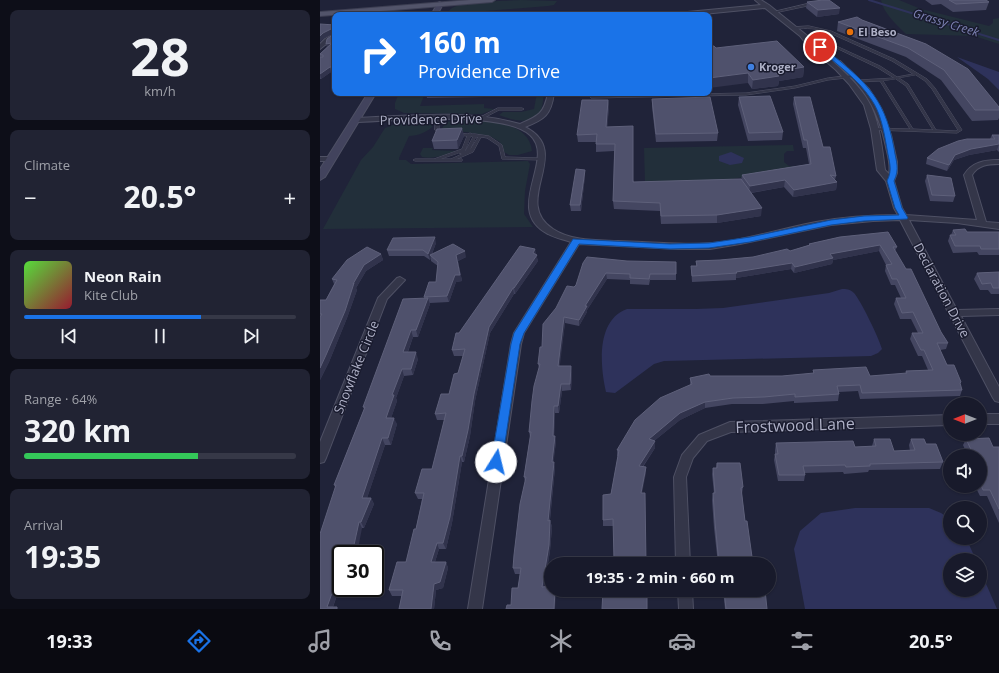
<!DOCTYPE html>
<html lang="en">
<head>
<meta charset="utf-8">
<style>
	:root { --surface:#181a2b; --page:#212333; --text:#f1f3f6; --muted:#9fa1a9; --line:#363847; --accent:#1a73e8 }
	body { margin:0; font-family:"Open Sans",sans-serif; background:var(--page); color:var(--text); height:100vh; display:flex; flex-direction:column; font-size:15px; white-space:nowrap }
	* { box-sizing:border-box; margin:0 }
	p { font-size:13px; color:var(--muted) }
	.icon { flex:none; width:22px; height:22px; fill:none; stroke:currentColor; stroke-width:2; stroke-linecap:round; stroke-linejoin:round }
	.map { position:relative; flex:1; overflow:hidden }
	.side { display:flex; flex-direction:column; gap:10px; padding:10px; background:#0d0e18; width:320px }
	.side>* { flex:none }
	.banner { position:absolute; left:12px; top:12px; width:380px; height:84px; border-radius:8px; box-shadow:0 1px 3px #0004,0 0 0 1px var(--line); background:#1a73e8; color:#fff; overflow:hidden }
	.needle { width:26px; rotate:270deg }
	.fabs { position:absolute; left:623px; top:397px; display:grid; gap:8px }
	.fabs a { display:grid; place-items:center; width:44px; height:44px; border-radius:50%; background:var(--surface); box-shadow:0 1px 3px #0004,0 0 0 1px var(--line); font-size:20px }
	.speed { position:absolute; left:12px; top:545px; display:flex; gap:8px; font-size:20px; font-weight:700; text-align:center }
	.speed>* { display:grid; place-content:center; width:52px; height:52px; border-radius:50%; background:var(--surface); box-shadow:0 1px 3px #0004,0 0 0 1px var(--line); line-height:1 }
	.speed .limit { border:2px solid #111; border-radius:6px; background:#fff; color:#111 }
	.pin { position:absolute; display:grid; place-items:center; width:34px; height:34px; color:#fff; margin:-17px; border:2px solid #fff; border-radius:50%; box-shadow:0 1px 4px #0007 }
	.me { position:absolute; width:44px; margin:-22px; rotate:9deg; stroke-linejoin:round; filter:drop-shadow(0 0 3px #0008) }
	.turn { display:flex; align-items:center; gap:14px; height:84px; padding:0 20px; font-size:18px }
	.turn .icon { width:52px; height:52px; stroke-width:2.5 }
	.turn b { display:block; font-size:28px; line-height:34px }
	.big { font-size:30px; font-weight:700; line-height:1.1 }
	.side .card { flex:1; display:flex; flex-direction:column; justify-content:center; gap:6px; min-width:0; padding:0 14px; border-radius:8px; background:var(--page) }
	.side .dial { align-items:center; gap:0 }
	.dial b { font-size:52px; line-height:1 }
	.song { display:flex; align-items:center; gap:12px }
	.cover { width:48px; height:48px; border-radius:6px; background:linear-gradient(135deg,hsl(110 70% 55%),hsl(350 70% 35%)) }
	.played { height:4px; border-radius:2px; background:linear-gradient(90deg,var(--accent) 65%,var(--line) 65%) }
	.keys { display:flex; justify-content:space-around; direction:ltr }
	.heat { display:flex; justify-content:space-between; align-items:center; font-size:22px; direction:ltr }
	.charge { height:6px; border-radius:3px; background:linear-gradient(90deg,#34c759 64%,var(--line) 0) }
	.trip { position:absolute; left:224px; top:557px; width:232px; height:40px; border-radius:20px; background:var(--surface); box-shadow:0 1px 3px #0004,0 0 0 1px var(--line); font-weight:700; line-height:40px; text-align:center }
	.menu { display:flex; height:64px; justify-content:space-around; align-items:center; background:#0a0a11; color:var(--muted) }
	.menu .icon { width:28px; height:28px }
	.menu .current { color:var(--accent) }
	.menu b { font-size:18px; color:var(--text) }
	main { display:flex; flex:1; min-height:0 }
	.map>svg:first-child { display:block }
	.green { fill:#222f3a }
	.water { fill:#2e325b }
	.lines { fill:none; stroke-linecap:round; stroke-linejoin:round }
	.stream { stroke:#2e325b; stroke-width:2 }
	.service-casing { stroke:#4e5064; stroke-width:1 }
	.minor-casing { stroke:#4e5064; stroke-width:2 }
	.secondary-casing { stroke:#4e5064; stroke-width:2 }
	.primary-casing { stroke:#3d3f53; stroke-width:2 }
	.service { fill:#343649; fill-rule:evenodd }
	.minor { fill:#343649; fill-rule:evenodd }
	.secondary { fill:#42435d; fill-rule:evenodd }
	.primary { fill:#52546a; fill-rule:evenodd }
	.wall { fill:#444661 }
	.shaded-wall { fill:#31334c }
	.building { fill:#4f516c; stroke:#5e607a }
	.route { fill:#1a73e8; stroke:#114b97 }
	.food-dot { fill:#e8710a; stroke:#191b2e; stroke-width:1.5 }
	.shop-dot { fill:#3f7fe0; stroke:#191b2e; stroke-width:1.5 }
	.labels { text-anchor:middle; stroke-width:3; stroke-linejoin:round; paint-order:stroke }
	.far-poi-label { font-size:11px; font-weight:bold; fill:#aeb0c6; stroke:#191b2e; text-anchor:start }
	.far-water-label { font-size:12px; font-style:italic; fill:#7d82b3; stroke:#191b2e }
	.street-label { font-size:13px; fill:#aeb0c6; stroke:#191b2e }
	.near-street-label { font-size:16px; fill:#aeb0c6; stroke:#191b2e }
</style>
</head>
<body>
<main>
<section class="side">
<div class="card dial"><b>28</b><p>km/h</p></div>
<div class="card"><p>Climate</p>
<div class="heat"><a>−</a><b class="big">20.5°</b><a>+</a></div>
</div>
<div class="card">
<div class="song"><i class="cover"></i><div><b>Neon Rain</b><p>Kite Club</p></div></div>
<div class="played"></div>
<div class="keys"><svg class="icon" aria-label="previous" viewBox="0 0 24 24"><path d="M18 5L8 12l10 7zM5 5v14"/></svg><svg class="icon" aria-label="pause" viewBox="0 0 24 24"><path d="M8 5v14M16 5v14"/></svg><svg class="icon" aria-label="next" viewBox="0 0 24 24"><path d="M6 5l10 7-10 7zM19 5v14"/></svg></div>
</div>
<div class="card"><p>Range · 64%</p><b class="big">320 km</b><div class="charge"></div></div>
<div class="card"><p>Arrival</p><b class="big">19:35</b></div>
</section>
<div class="map">
<svg width="679" height="609" viewBox="0 0 679 609">
	<rect width="100%" height="100%" fill="#202339"/>
	<!-- green -->
	<g class="green">
		<path d="M200,0L237,1L234,5L228,6L153,12L148,15H127C128,12 130,9 132,8C143,1 186,1 200,0Z"/>
		<path d="M561,0H579L601,9L669,26L673,23V19L679,18V44L654,36L586,34C577,25 563,13 561,0Z"/>
		<path d="M79,93H105L100,106L164,104V108L174,109L162,114L84,113L75,109V103Z"/>
		<path d="M217,93H224C223,99 223,107 220,112C211,126 192,120 179,115L183,112H201L214,109Z"/>
		<path d="M139,120C162,120 209,120 212,151L198,155H189L184,152L180,142L170,136L146,132L123,131L122,128L127,122Z"/>
		<path d="M78,123H107L113,126C108,132 97,136 89,136L79,158V160H86L91,164L208,161L210,164L205,191L204,214L213,227L3,229L41,160L53,147L65,128Z"/>
		<path d="M473,145L474,151H467L464,154V162L469,166L485,167L388,183L325,184L324,148Z"/>
		<path d="M103,148H113L112,150L138,151C126,154 114,160 102,157L100,154Z"/>
	</g>
	<!-- water -->
	<g class="water">
		<path d="M637,57L679,72V90L668,79Z"/>
		<path d="M411,152L424,158L422,163L410,165L399,161V156Z"/>
		<path d="M522,289C526,289 530,289 534,293C541,301 559,338 562,349L558,353L551,356L344,361L334,364L295,393L286,392C280,366 276,320 307,309H376L403,308L509,293Z"/>
		<path d="M535,508H609L621,513L630,519V538H646L656,560H630V590H660V570L677,609H485L474,549L480,531L501,513Z"/>
	</g>
	<g class="lines">
		<!-- stream -->
		<path class="stream" d="M549,0L679,40"/>
		<defs>
			<g id="service">
				<path d="M491,3L492,5L459,12L454,13L453,12Z"/>
				<path d="M489,26L511,31L574,59L607,79L615,88L642,130L637,133L554,130V128H555L590,129L560,81L539,82L537,81L539,80L574,78L558,68L512,46L509,33C497,28 487,28 474,29L473,28L474,27ZM512,34L572,61L593,74L577,77L560,66L514,45ZM596,75L605,81L612,89L638,130L636,131L616,130L588,84L579,78ZM576,79L586,86L613,130L593,129L563,81Z"/>
				<path d="M534,75L536,76L535,77L508,80L475,88L426,95L272,98H271L267,93H271L273,96L426,93L475,86L508,78Z"/>
				<path d="M178,108H202L204,109L202,110H179L162,119L159,118Z"/>
				<path d="M116,117L119,118V129L123,131V133H121L115,130Z"/>
				<path d="M137,133L148,134L150,133L152,134H155L169,136L182,145L185,157L221,158L223,159L221,160L182,159L179,146L167,138L161,137L153,152L137,159H142V161H95L93,160L95,159H114L142,149L147,136L137,135ZM151,136L153,137L146,150L145,151ZM156,137H158L150,150ZM139,153L142,154L131,159H121Z"/>
			</g>
			<g id="minor">
				<path d="M435,0H441L449,5L490,38L489,40L491,43C510,59 540,83 551,106C560,126 562,148 565,170L569,174C571,165 568,156 566,147C558,109 545,88 516,63V61H520L549,89L562,110L571,135L577,162V173L574,181L582,208L586,215L657,220L644,175C652,162 664,160 679,160V164C668,164 658,165 652,175L666,222L679,223V229L637,223L589,220L637,310L679,309V315L641,316L679,387V402L675,401L673,398L580,220L553,221L511,225L420,244L390,249H358L259,244L204,333L201,344L162,609H148L191,344L194,333L251,242C243,239 235,238 228,234C182,210 237,159 210,135C182,110 73,121 35,122L32,120L35,118C90,116 147,109 200,124C218,116 224,114 228,93H234C231,115 225,119 205,127C255,152 190,201 233,229C251,241 277,240 298,241C333,242 369,246 404,242C435,237 465,228 496,222C523,217 550,215 578,215L574,208L566,181L557,170L551,129L544,105L529,84L516,70L487,45L480,36L445,8L373,15H354L357,13L441,5Z"/>
				<path d="M15,33V37L0,49V44L5,39Z"/>
				<path d="M0,157H11L15,159L11,161H0Z"/>
				<path d="M80,277L85,280L67,299L6,458L4,462L0,463V442L58,298L77,278Z"/>
				<rect x="660" y="414" width="19" height="10"/>
				<path d="M630,415V425L411,432L387,441L373,458L366,477L370,564H356L354,477L362,455L379,435L410,422Z"/>
				<path d="M358,590H372L373,609H359Z"/>
			</g>
			<g id="secondary">
				<path d="M120,2L123,4L117,15H111L118,3Z"/>
				<path d="M48,93H56L5,177L0,180V169Z"/>
			</g>
			<path id="primary" d="M150,0H175L172,2L0,16V12Z"/>
		</defs>
		<!-- service casing -->
		<use href="#service" class="service-casing"/>
		<!-- minor casing -->
		<use href="#minor" class="minor-casing"/>
		<!-- secondary casing -->
		<use href="#secondary" class="secondary-casing"/>
		<!-- primary casing -->
		<use href="#primary" class="primary-casing"/>
		<!-- service -->
		<use href="#service" class="service"/>
		<!-- minor -->
		<use href="#minor" class="minor"/>
		<!-- secondary -->
		<use href="#secondary" class="secondary"/>
		<!-- primary -->
		<use href="#primary" class="primary"/>
	</g>
	<!-- wall -->
	<g class="wall">
		<path d="M605,0H666L669,2L666,10L633,12L621,4L612,5Z"/>
		<path d="M487,2L519,14L497,17L486,8Z"/>
		<path d="M542,20L606,44L679,107V118L678,120L652,121L621,80L586,57L517,31L518,22Z"/>
		<path d="M15,25V72H11L1,79H0V54L7,47L6,44L15,33L4,38L0,42Z"/>
		<path d="M396,48L484,67L483,77L459,81L458,86L432,89L428,83Z"/>
		<path d="M106,93H166L165,97L107,98Z"/>
		<path d="M419,97L463,132L462,140L428,141L418,105Z"/>
		<path d="M474,97L503,147L516,176L515,180L517,182L516,190L473,197L464,187L431,193L441,216L397,223L341,224L340,211L294,209L293,201L294,151L276,152V142H258L257,135L288,100L289,107L287,127L314,182L421,180L422,175L489,164L486,148H483L473,104Z"/>
		<path d="M332,99L398,133L397,141L336,142L332,107Z"/>
		<path d="M142,128L144,136L138,149H114L112,141Z"/>
		<path d="M672,135H679V152L677,150L649,155L634,160L627,171L606,164L607,158L670,139Z"/>
		<path d="M265,170V176L261,211H251L250,205Z"/>
		<path d="M607,175L635,196L633,202L610,201L605,181Z"/>
		<path d="M633,230L647,232H679V255H659L657,252L633,253L628,241L630,235H631Z"/>
		<path d="M520,237L577,247L575,251L621,332L628,343L626,349L620,350L627,365L640,385L642,390L640,396L540,399L538,391L519,392V394L518,401L474,403V401L443,404H412L385,408L360,420L334,441L335,448L323,467H326V473L294,560V526H283V520L291,494L298,456H297V450L370,385V378L390,376H462L493,374V370L550,376L585,374L586,371L608,370L602,356H598L590,339L592,333H598L591,319H580L574,304L576,298H581L575,285H571L565,271L566,265L559,251L513,260L512,264L474,273L471,269L416,278V280L372,282L371,266H376V261L400,260L433,257L470,251L489,245V244Z"/>
		<path d="M116,243L112,254L146,257L138,261L142,281L136,282L129,302L110,303V304L98,337H93L88,352L98,359L93,375L84,376L76,398L77,401L71,418L77,424L71,445H65L47,498H51L54,504L44,528H42L21,554V584L13,607L0,609L15,487L14,485L44,409L43,407L104,298V297L116,282L118,266L111,261V258L110,260L104,256H69L67,250Z"/>
		<path d="M61,254L63,260L46,271L36,288L37,290L27,318L9,362L0,380V301L6,300L14,284L12,279Z"/>
		<path d="M216,255L218,261L195,294H194L170,333L155,401L150,436L144,462H142L132,523L126,549H119L115,562H126L128,568L123,588L116,590L114,609H79L82,596H72L69,590L86,562L96,529L102,499H98L95,493L112,469L125,420H117L115,414L129,394L138,373L143,356H134L132,350L139,333Z"/>
		<path d="M307,261L356,274V280H330L329,285L310,284V280L287,279L267,310V312L259,326L245,323L239,366L252,373L251,390L242,391L239,413H235L234,436L236,442L233,462L235,468L230,520L232,527L230,551L224,587L236,592L191,605L198,588L200,574H195L193,568L205,482L204,477L210,437L209,432L219,368L218,364L222,347L254,287Z"/>
		<path d="M679,272V294H671L668,290H660L654,279L657,273Z"/>
		<path d="M554,439L574,451H590L589,445L591,439L606,444L623,462L620,469L549,470L548,472L524,474L523,472L485,473V475L484,481H458L454,460L455,454V450L456,443L535,447L552,446Z"/>
		<path d="M646,439L673,447H679V523L667,496H660L655,486H660V456H648L643,445Z"/>
		<path d="M397,463L423,487L422,494L425,521L433,564H398L394,528L392,500L393,493H394L392,474L393,468H396Z"/>
		<path d="M403,590H436L447,609H405Z"/>
	</g>
	<!-- shaded-wall -->
	<g class="shaded-wall">
		<path d="M520,8L519,14L497,17L498,10Z"/>
		<path d="M15,27V33L4,38L0,42V36L3,33Z"/>
		<path d="M12,43L8,48L6,44Z"/>
		<path d="M10,67L11,72L1,79L0,74Z"/>
		<path d="M484,67L483,77L459,81L458,86L432,89L433,80L455,72Z"/>
		<path d="M428,73V83L389,88V78Z"/>
		<path d="M288,100L289,107L287,134L286,127Z"/>
		<path d="M142,128L144,136L138,149L137,140Z"/>
		<path d="M679,144L677,150L649,155L634,160L627,171L629,165L635,155L651,149Z"/>
		<path d="M265,170V176L261,211L260,205Z"/>
		<path d="M465,180L464,187L429,193L430,186Z"/>
		<path d="M517,182L516,190L473,197L474,190Z"/>
		<path d="M442,208L441,216L397,223V215Z"/>
		<path d="M115,237L116,243L111,256L110,255L111,258L110,260L108,254Z"/>
		<path d="M560,245L559,251L513,260L512,264L474,273L475,267L510,254Z"/>
		<path d="M215,249L218,261L195,294L194,288Z"/>
		<path d="M145,251L146,257L138,261L142,281L136,282L129,302L127,296L136,255Z"/>
		<path d="M61,254L63,260L46,271L36,288L37,290L27,318L9,362L0,380V368L33,284L44,265Z"/>
		<path d="M472,263L471,269L416,278V272Z"/>
		<path d="M286,273L287,279L267,310V312L259,326V320L265,306Z"/>
		<path d="M193,288L194,294L170,333L155,401L150,436L144,462L142,456L154,394L169,327Z"/>
		<path d="M108,298L110,304L98,337L96,330Z"/>
		<path d="M244,317L245,323L239,373L238,366Z"/>
		<path d="M91,330L93,337L85,359L83,352Z"/>
		<path d="M96,352L98,359L93,375L91,369Z"/>
		<path d="M251,366L252,373L251,390L250,384Z"/>
		<path d="M82,369L84,376L76,398L77,401L69,424L66,418L72,395Z"/>
		<path d="M241,384L242,391L239,413L238,406Z"/>
		<path d="M385,402V408L360,420L329,445V439L360,413Z"/>
		<path d="M234,406L235,413L234,443L233,436Z"/>
		<path d="M74,418L77,424L71,445L68,438Z"/>
		<path d="M235,436L236,442L233,468L232,462Z"/>
		<path d="M62,438L65,445L45,504L42,498Z"/>
		<path d="M335,441V448L319,472V466Z"/>
		<path d="M140,456L142,462L132,523L126,549L123,543Z"/>
		<path d="M234,462L235,468L229,527L228,521Z"/>
		<path d="M326,467V473L321,499V493Z"/>
		<path d="M51,498L54,504L44,528L41,522Z"/>
		<path d="M230,520L232,527L230,551L223,593L222,587Z"/>
		<path d="M39,522L42,528L37,554H32Z"/>
		<path d="M117,543L119,549L113,568L111,562Z"/>
		<path d="M126,562L128,568L123,588L116,590L114,609H111L114,584Z"/>
		<path d="M21,568V584L12,609L7,607Z"/>
		<path d="M235,590H236V592L235,609H234Z"/>
	</g>
	<!-- building -->
	<g class="building">
		<path d="M503,0H509L520,8L498,10L487,2Z"/>
		<path d="M629,0H666L669,2L636,4Z"/>
		<path d="M537,17L542,20L606,44L648,69L679,107V110H655L624,70L588,48L518,22Z"/>
		<path d="M0,24L15,25V66L14,67H10L0,74V57H3V55H0V54L12,43L6,44L7,39L15,33V27L3,33L0,36Z"/>
		<path d="M457,41L484,67L455,72L459,76L433,80L428,73L389,78V46H394L396,48Z"/>
		<path d="M450,96L463,132L429,133L419,97Z"/>
		<path d="M390,97L398,133L336,134L332,99Z"/>
		<path d="M474,97H490L503,147H510L516,176L510,175L517,182L474,190L465,180L430,186L422,175L491,164L487,140H484Z"/>
		<path d="M262,100H288L286,127L313,126V182L421,179L442,208L397,215L341,216L340,203L293,201L295,144H276L277,134L257,135Z"/>
		<path d="M142,128L137,140L112,141L117,129Z"/>
		<path d="M672,135H679V144L651,149L635,155L629,165L607,158L618,149L638,141L647,139H675Z"/>
		<path d="M256,169L265,170L260,205H250Z"/>
		<path d="M607,175L631,178L635,196L612,195Z"/>
		<path d="M645,229L647,232H679V249H661L660,246H635L630,235H636L633,230Z"/>
		<path d="M568,232L577,247H573L586,269H591L621,332L628,343H617L627,365H634L641,382L640,383L642,390L542,393L540,385L517,386L519,394L475,397V394L444,397L413,398L385,402L360,413L329,439L335,441L319,466L326,467L321,493H325L326,564H283V561L294,560L293,519L283,520V495L291,494L299,450H297L315,420L340,398L372,384L370,378L389,374L390,376H462L494,373L493,370L546,367L550,376L587,373L586,371L613,370L604,350H601L592,333H603L593,312L582,313L576,298H586L577,279H572L566,265L572,264L560,245L510,254L513,258L475,267L472,263L416,272L417,273L372,276L371,266H377L376,261L400,260L433,257L467,249L470,251L490,245L489,244L520,237Z"/>
		<path d="M115,237L108,254L103,250H67L73,238Z"/>
		<path d="M133,244L145,251L136,255L140,275H135L127,296L104,297L109,282H116L118,262L110,255Z"/>
		<path d="M200,246L215,249L213,253L217,255L194,288H193L169,327L154,394L148,430L142,456H140L130,517L123,543H117L111,562H126L120,582L114,584L111,609H79L83,590H69L77,562H86L94,529H96L104,493H95L102,469H112L126,413L115,414L121,394H129L134,374L138,373L145,349L132,350L136,333H139Z"/>
		<path d="M47,247L61,254L44,265L33,284L34,283L25,311L6,355L0,368V317L2,314H0V300H6L17,280L12,279L27,260Z"/>
		<path d="M267,257L307,261L356,262V274H330L329,279L310,278V274L286,273L265,306H267L259,320L244,317L238,366H251L250,384H241L238,406H234L233,436H235L232,462H234L228,521L230,520L229,545L222,587L231,586V590H235L234,609H186L187,605H191L192,588H198L201,568H193L194,555L200,504L206,477H204L211,432H209L212,401L214,386L220,364H218L220,347H222L223,324L236,308L247,286L254,287L256,285L263,263Z"/>
		<path d="M679,272V288H673L671,283L662,284L657,273Z"/>
		<path d="M108,298L96,330H91L83,352H96L91,369H82L72,395H74L66,418H74L68,438H62L42,498H51L41,522H39L32,554H21V568L7,607H17V609H0V534L16,485H14L45,407H43L83,299Z"/>
		<path d="M669,438L673,447H679V509L670,490H663L660,483V456H654L646,439Z"/>
		<path d="M554,439H570L574,451L595,450L591,439H604L606,444H616L623,462L550,464V466L526,467L525,465L483,466L485,475H459L455,454H458L456,443L533,441L535,447L556,446Z"/>
		<path d="M397,463H420L423,487L421,488L425,521H427L433,564H399L395,522L393,493H395L393,468H397Z"/>
		<path d="M283,590H327V609H282Z"/>
		<path d="M404,590H445L447,609H406Z"/>
	</g>
	<!-- route -->
	<path class="route" d="M498,46H502C542,80 564,93 574,148C576,162 580,168 574,181L582,208L588,218L587,219L544,221L511,225L430,242L389,248L350,249L259,244L204,333L200,344L182,462L181,465L176,466L172,465L171,462L191,344L194,333L253,239L350,244L389,243L430,237L511,220L544,216L579,215L575,208L567,181C573,169 569,162 567,149C564,132 561,113 551,99C538,79 516,64 498,48Z"/>
	<!-- markers -->
	<circle class="food-dot" cx="530" cy="32" r="4"/>
	<circle class="shop-dot" cx="431" cy="67" r="4"/>
	<g class="labels">
		<!-- far-poi labels -->
		<g class="far-poi-label">
			<text x="538" y="36">El Beso</text>
			<text x="439" y="71">Kroger</text>
		</g>
		<!-- far-water labels -->
		<g class="far-water-label">
			<text transform="translate(626 23) rotate(17)" y="4">Grassy Creek</text>
		</g>
		<!-- street labels -->
		<g class="street-label">
			<text transform="translate(111 119) rotate(-1)" y="5">Providence Drive</text>
			<text transform="translate(622 290) rotate(62)" y="5">Declaration Drive</text>
			<text transform="translate(36 367) rotate(-68)" y="5">Snowflake Circle</text>
		</g>
		<!-- near-street labels -->
		<g class="near-street-label">
			<text transform="translate(475 425) rotate(-2)" y="6">Frostwood Lane</text>
		</g>
	</g>
</svg>
<div class="fabs">
<a><svg class="needle" viewBox="-14 -14 28 28"><path d="M0-13l5 13h-10z" fill="#e53935"/><path d="M0 13l5-13h-10z" fill="#9fa1a9"/></svg></a>
<a><svg class="icon" aria-label="sound" viewBox="0 0 24 24"><path d="M4 9h4l5-4v14l-5-4H4zM17 9q2 3 0 6"/></svg></a>
<a><svg class="icon" aria-label="search" viewBox="0 0 24 24"><circle cx="10" cy="10" r="6"/><path d="M15 15l6 6"/></svg></a>
<a><svg class="icon" aria-label="layers" viewBox="0 0 24 24"><path d="M12 4l9 5-9 5-9-5zM3 14l9 5 9-5"/></svg></a>
</div>
<div class="speed"><div class="limit">30</div></div>
<div class="pin" style="left:500px;top:47px;background:#d93025"><svg class="icon" aria-label="arrive" viewBox="0 0 24 24"><path d="M6 21V4h12l-3 4 3 4H6"/></svg></div>
<svg class="me" style="left:176px;top:462px" viewBox="-20 -20 40 40"><circle r="19" fill="#fff"/><path d="M0-13L10 11 0 6-10 11z" fill="#1a73e8"/></svg>
<div class="trip">19:35 · 2 min · 660 m</div>
<div class="banner">
<div class="turn"><svg class="icon" aria-label="right" viewBox="0 0 24 24"><path d="M7 20v-9h11M14 6l5 5-5 5"/></svg><div><b>160 m</b>Providence Drive</div></div>
</div>
</div>
</main>
<nav class="menu">
<b>19:33</b>
<svg class="icon current" aria-label="directions" viewBox="0 0 24 24"><path d="M12 3l9 9-9 9-9-9zM9 14v-3h6M13 9l2 2-2 2"/></svg>
<svg class="icon" aria-label="music" viewBox="0 0 24 24"><path d="M9 18V5l10-2v13"/><circle cx="6" cy="18" r="3"/><circle cx="16" cy="16" r="3"/></svg>
<svg class="icon" aria-label="phone" viewBox="0 0 24 24"><path d="M5 4h4l2 5-3 2q2 4 5 5l2-3 5 2v4C11 20 4 13 5 4z"/></svg>
<svg class="icon" aria-label="climate" viewBox="0 0 24 24"><path d="M12 3v18M4 7l16 10M4 17L20 7"/></svg>
<svg class="icon" aria-label="car" viewBox="0 0 24 24"><path d="M5 17H2v-5l4-1 3-4h7l3 4 3 1v5h-3M9 17h6M6 11h13"/><circle cx="7" cy="17" r="2"/><circle cx="17" cy="17" r="2"/></svg>
<svg class="icon" aria-label="filters" viewBox="0 0 24 24"><path d="M4 7h16M4 17h16"/><circle cx="9" cy="7" r="2"/><circle cx="15" cy="17" r="2"/></svg>
<b>20.5°</b>
</nav>
</body>
</html>
